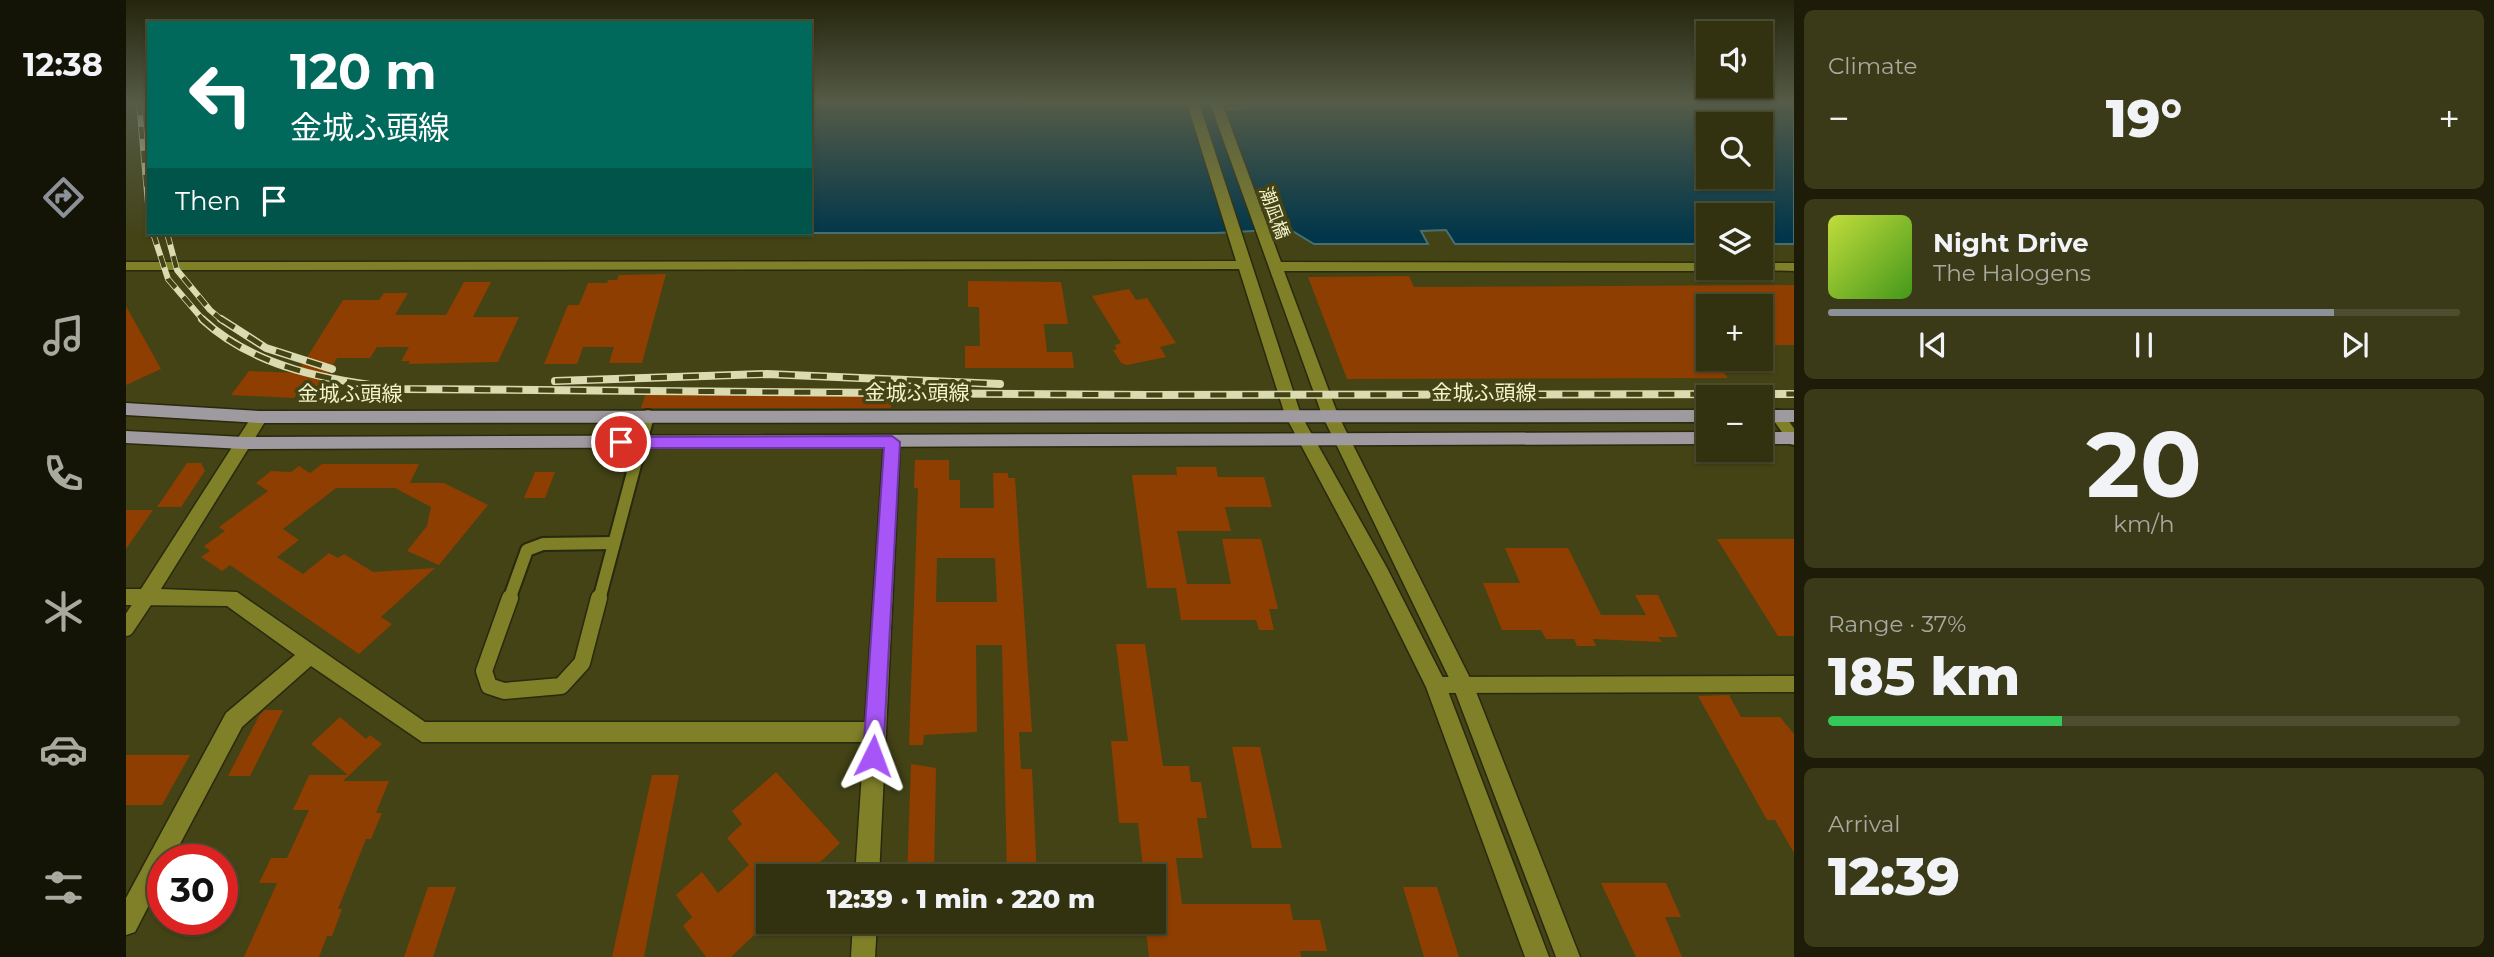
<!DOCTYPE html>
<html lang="en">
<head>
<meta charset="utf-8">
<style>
	:root { --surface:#323210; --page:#3a3a19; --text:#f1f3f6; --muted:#a8aa9f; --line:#4d4d30; --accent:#8c9099 }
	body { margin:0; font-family:Montserrat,"Noto Sans JP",sans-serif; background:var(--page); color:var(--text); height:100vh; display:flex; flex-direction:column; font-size:26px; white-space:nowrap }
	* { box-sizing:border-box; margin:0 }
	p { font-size:23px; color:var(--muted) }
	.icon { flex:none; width:38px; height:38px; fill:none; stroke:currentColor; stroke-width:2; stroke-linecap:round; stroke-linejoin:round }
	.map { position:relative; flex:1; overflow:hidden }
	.panel { display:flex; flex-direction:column; gap:10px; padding:10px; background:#1c1c09; width:700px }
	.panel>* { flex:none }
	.banner { position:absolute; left:21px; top:21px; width:665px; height:214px; border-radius:0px; box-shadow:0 2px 5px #0004,0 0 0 2px var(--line); background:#00695c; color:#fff; overflow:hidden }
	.buttons { position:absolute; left:1570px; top:21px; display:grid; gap:14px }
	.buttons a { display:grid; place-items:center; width:77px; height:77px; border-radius:0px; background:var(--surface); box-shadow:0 2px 5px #0004,0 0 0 2px var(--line); font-size:35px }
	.speed { position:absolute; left:21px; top:844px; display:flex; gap:14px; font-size:35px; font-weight:700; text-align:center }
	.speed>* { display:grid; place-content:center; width:91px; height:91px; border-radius:50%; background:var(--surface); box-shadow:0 2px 5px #0004,0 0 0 2px var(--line); line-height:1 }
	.speed .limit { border:10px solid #d22; background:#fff; color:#111 }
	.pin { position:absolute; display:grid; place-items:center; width:60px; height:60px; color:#fff; margin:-30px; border:4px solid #fff; border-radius:50%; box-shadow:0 2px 7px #0007 }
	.me { position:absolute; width:77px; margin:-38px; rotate:3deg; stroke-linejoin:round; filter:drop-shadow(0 0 5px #0008) }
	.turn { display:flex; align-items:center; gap:24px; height:147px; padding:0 28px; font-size:32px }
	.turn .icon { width:91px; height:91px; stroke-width:2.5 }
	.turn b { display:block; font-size:49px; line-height:60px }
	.then { display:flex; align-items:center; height:66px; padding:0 28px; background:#0003; gap:14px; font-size:26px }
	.big { font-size:52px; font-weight:800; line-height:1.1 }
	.panel .widget { flex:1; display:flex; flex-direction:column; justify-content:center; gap:10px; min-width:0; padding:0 24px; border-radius:10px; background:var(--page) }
	.panel .dial { align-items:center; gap:0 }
	.dial b { font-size:91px; line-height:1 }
	.song { display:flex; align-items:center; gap:21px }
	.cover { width:84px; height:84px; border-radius:10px; background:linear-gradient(135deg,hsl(70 70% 55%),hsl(100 70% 35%)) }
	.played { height:7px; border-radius:4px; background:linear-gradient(90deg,var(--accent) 80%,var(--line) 80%) }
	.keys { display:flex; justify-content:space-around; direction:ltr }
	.heat { display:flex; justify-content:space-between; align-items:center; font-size:38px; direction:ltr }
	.charge { height:10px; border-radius:5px; background:linear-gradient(90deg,#34c759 37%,var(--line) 0) }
	.trip { position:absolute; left:630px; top:864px; width:410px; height:70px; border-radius:0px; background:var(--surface); box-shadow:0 2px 5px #0004,0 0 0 2px var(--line); font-weight:800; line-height:70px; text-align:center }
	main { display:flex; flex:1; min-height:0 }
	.menu { display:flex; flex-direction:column; width:126px; justify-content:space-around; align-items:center; background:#141406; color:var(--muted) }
	.menu .icon { width:49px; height:49px }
	.menu .active { color:var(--accent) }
	.menu b { font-size:32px; color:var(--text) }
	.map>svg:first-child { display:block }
	.water { fill:#00364a; stroke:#496f70; stroke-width:2; fill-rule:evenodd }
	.building { fill:#8e3e00; fill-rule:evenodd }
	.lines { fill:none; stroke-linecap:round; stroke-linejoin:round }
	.lane-far1-casing { stroke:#29290e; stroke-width:16 }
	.lane-casing { stroke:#29290e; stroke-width:19 }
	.street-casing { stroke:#29290e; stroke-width:3 }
	.secondary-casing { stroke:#29290e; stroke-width:3 }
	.primary-casing { stroke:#29290e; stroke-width:3 }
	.lane-far1 { stroke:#808029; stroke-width:12 }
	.lane { stroke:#808029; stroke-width:16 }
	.street { fill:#808029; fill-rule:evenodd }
	.secondary { fill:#808029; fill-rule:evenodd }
	.primary { fill:#9f9a9f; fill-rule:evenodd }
	.rail-far1-casing { stroke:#dadbb1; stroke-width:6 }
	.rail-casing { stroke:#dadbb1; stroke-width:8 }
	.rail-far1 { stroke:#434316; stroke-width:4.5; stroke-dasharray:12; stroke-linecap:butt }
	.rail { stroke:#434316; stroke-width:5; stroke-dasharray:16; stroke-linecap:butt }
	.route { fill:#a855f7; stroke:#6d37a1; stroke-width:2 }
	.labels { text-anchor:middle; stroke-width:7; stroke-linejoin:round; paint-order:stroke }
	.far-street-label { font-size:18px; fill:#f2f3ca; stroke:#434316 }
	.street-label { font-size:21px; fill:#f2f3ca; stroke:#434316 }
</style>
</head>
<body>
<main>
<nav class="menu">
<b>12:38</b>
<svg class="icon active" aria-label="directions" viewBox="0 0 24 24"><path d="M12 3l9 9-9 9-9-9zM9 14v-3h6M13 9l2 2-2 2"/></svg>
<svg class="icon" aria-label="music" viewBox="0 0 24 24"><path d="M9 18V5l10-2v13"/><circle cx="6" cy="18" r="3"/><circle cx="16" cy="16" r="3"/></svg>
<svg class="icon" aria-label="phone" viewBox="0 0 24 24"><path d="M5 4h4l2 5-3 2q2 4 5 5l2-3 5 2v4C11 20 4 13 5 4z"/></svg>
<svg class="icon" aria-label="climate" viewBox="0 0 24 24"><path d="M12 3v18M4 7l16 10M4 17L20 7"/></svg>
<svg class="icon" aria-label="car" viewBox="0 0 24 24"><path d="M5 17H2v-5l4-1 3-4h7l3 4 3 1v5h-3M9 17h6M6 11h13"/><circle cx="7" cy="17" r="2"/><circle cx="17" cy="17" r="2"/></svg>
<svg class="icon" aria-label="filters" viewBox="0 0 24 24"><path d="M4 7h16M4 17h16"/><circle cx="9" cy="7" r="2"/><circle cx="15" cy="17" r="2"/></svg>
</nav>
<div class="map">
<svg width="1668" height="957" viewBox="0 0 1668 957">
	<rect width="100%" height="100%" fill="#434316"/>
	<!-- water -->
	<path class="water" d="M1127,103H1668V244H1635L1634,215H1582V244H1329L1320,230L1295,231L1302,244H1188L1163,229L1090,233H82H684V104H1091L1093,110L1121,108ZM1582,124H1634V177H1582Z"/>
	<!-- building -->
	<g class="building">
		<path d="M540,274L516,363H483L488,347H457L451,364H418L442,305H453L462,283H481L482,280H491L493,275Z"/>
		<path d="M1283,276L1288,287L1668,285V345H1634V306H1582V359H1587L1602,378L1221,379L1182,277Z"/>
		<path d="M842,281L935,282L942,324H918L921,352H946L948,368H839V346H854L853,307H842Z"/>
		<path d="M338,282H365L347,317H393L372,362L282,364L284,361H275L283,347H251L244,358H211L191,391H173L168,398L105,395L123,371L171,373L217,300H253L258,293H282L269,315H320Z"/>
		<path d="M1003,289L1010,300L1021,298L1050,343L1034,347L1040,357L1001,365L995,363L987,350L991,349L989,345L995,343L966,296Z"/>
		<path d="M0,306L35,369L0,385Z"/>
		<path d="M520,393H765V408H515Z"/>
		<path d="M789,460H823V480H834V508H868L867,473H882V478H889L906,732H893L895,769H906L911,877H881L876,645H850L851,732L798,735L797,745H783L792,488H788ZM811,558H869L871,602H810Z"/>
		<path d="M61,463H75L79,471L55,507H31Z"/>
		<path d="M196,464H293L284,483H318L362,505L313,565L281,551L301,526L305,507L269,488H210L157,529L173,540L151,557L177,574L203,553L212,558L218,554L247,572L309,568L255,617L266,624L233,654L104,565L96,571L75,557L84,551L78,546L99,531L93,527L142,491L130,483L145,471L165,472L173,466L184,473Z"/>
		<path d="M1050,467H1090L1092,477H1138L1146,507H1099L1105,531H1051L1061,584H1105L1096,539H1135L1152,609H1143L1148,630H1133L1130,620H1055L1050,588H1021L1006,475H1051Z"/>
		<path d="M409,472H429L419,498H398Z"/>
		<path d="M0,510H27L0,549Z"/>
		<path d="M1591,539H1668V636H1652Z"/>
		<path d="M1379,548H1442L1475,615H1520L1509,595H1532L1552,637H1532L1536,642L1467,639L1470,646H1451L1448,639H1420L1415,630H1376L1357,583H1394Z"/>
		<path d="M990,644H1019L1037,766H1063L1065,782H1075L1081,818H1071L1077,858H1050L1056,904H1164L1167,920H1194L1201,951H1174L1175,957H1023L1019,922H1027V877H1018L1012,823H993L985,741H1002Z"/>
		<path d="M1603,695L1615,717H1654L1668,734V853L1649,820H1641L1572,696Z"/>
		<path d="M139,710H157L124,776H102L133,716Z"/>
		<path d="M214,717L240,739L244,735L256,744L217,781H263L250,813H256L245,839H240L212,909H216L206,936H201L193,957H118L151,883H133L145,858H161L183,810H167L183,775H222L185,744Z"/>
		<path d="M1106,747H1134L1156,848H1126Z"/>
		<path d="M0,755H64L36,805H0Z"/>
		<path d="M785,764L810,768L808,877H781Z"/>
		<path d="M650,772L714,843L679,877H642V922L605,957H580L557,926L566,917L550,895L576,872L592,893L623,865L601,838L616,824L606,811Z"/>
		<path d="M526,775H553L518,957H486Z"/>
		<path d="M1475,883H1540L1555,917H1539L1556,957H1510Z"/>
		<path d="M302,887H330L307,957H278Z"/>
		<path d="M1277,887H1311L1333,957H1298Z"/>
	</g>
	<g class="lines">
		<defs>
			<g id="lane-far1">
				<path d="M1652,416L1668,439"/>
				<path d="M18,600L20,597"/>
				<path d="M383,600L401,550L417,544L488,543"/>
				<path d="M473,600L522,416"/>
			</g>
			<g id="lane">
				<path d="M384,598L358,671L363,686L378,691L435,686L456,663L473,598"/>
				<path d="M0,628L20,598"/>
				<path d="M1310,685L1668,684"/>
			</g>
			<g id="street">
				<path d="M134,411L142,417L35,589L111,592L299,722H739L758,442L760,437H772L774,442L753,877H729L738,742H296L185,666L116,727L46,859H37V878L9,932L0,935V898L100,713L169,655L101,606L0,605V589H15L128,413Z"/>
				<path d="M727,922H751L749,957H725Z"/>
			</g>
			<g id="secondary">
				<path d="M1061,103H1073L1175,415L1261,568L1317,678L1423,957H1399L1300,687L1247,580L1159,415L1113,269L0,270V262L1110,261Z"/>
				<path d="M1084,103H1096L1155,262L1582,263V268H1589L1582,271H1158L1212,415L1347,684L1454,957H1430L1327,686L1196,415Z"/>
				<path d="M1634,263H1668V271L1629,270L1627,268H1634Z"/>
			</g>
			<g id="primary">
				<path d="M0,403L134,411L1582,410V422L134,423L0,415Z"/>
				<rect x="1634" y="410" width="34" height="12"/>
				<path d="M0,431L118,437L1582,432V444L118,449L0,443Z"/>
				<rect x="1634" y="432" width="34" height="12"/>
			</g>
		</defs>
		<!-- lane-far1 casing -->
		<use href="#lane-far1" class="lane-far1-casing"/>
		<!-- lane casing -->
		<use href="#lane" class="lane-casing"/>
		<!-- street casing -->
		<use href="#street" class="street-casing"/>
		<!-- secondary casing -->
		<use href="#secondary" class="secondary-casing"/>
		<!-- primary casing -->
		<use href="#primary" class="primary-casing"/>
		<!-- lane-far1 -->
		<use href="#lane-far1" class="lane-far1"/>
		<!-- lane -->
		<use href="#lane" class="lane"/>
		<!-- street -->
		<use href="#street" class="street"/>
		<!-- secondary -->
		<use href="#secondary" class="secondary"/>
		<!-- primary -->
		<use href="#primary" class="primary"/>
		<defs>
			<g id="rail-far1">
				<path d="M13,103L23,215"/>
				<path d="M27,233L42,279L78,321"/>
				<path d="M41,233L51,270L84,310L97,321"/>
			</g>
			<g id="rail">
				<path d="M76,319C130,369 206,381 276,389L1023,395L1668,394"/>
				<path d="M95,319L140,348L206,369"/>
				<path d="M429,381L641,374L874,384"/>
			</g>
		</defs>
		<!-- rail-far1 casing -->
		<use href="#rail-far1" class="rail-far1-casing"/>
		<!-- rail casing -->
		<use href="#rail" class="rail-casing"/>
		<!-- rail-far1 -->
		<use href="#rail-far1" class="rail-far1"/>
		<!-- rail -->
		<use href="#rail" class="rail"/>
	</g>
	<!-- sky -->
	<linearGradient id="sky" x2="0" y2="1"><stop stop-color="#25250c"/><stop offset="0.43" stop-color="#555b47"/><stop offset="1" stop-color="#555b47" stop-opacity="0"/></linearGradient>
	<rect width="1668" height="237" fill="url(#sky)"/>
	<!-- route -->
	<path class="route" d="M766,436L774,442L757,756L754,763L747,766L740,763L737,756L758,448H495L487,442L495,437Z"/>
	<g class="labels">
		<!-- far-street labels -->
		<g class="far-street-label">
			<text transform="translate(1148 213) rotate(70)" y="6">潮凪橋</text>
		</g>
		<!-- street labels -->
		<g class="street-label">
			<text x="791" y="400">金城ふ頭線</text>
			<text x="1358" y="400">金城ふ頭線</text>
			<text x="224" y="401">金城ふ頭線</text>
		</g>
	</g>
</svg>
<div class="buttons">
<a><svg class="icon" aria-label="sound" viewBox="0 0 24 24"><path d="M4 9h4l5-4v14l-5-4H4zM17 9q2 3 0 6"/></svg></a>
<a><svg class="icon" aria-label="search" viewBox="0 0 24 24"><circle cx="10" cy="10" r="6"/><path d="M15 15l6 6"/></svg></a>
<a><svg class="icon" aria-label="layers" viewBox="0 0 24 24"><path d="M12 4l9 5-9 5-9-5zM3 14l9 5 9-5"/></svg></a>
<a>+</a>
<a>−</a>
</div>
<div class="speed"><div class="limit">30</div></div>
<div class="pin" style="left:495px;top:442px;background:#d93025"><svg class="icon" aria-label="arrive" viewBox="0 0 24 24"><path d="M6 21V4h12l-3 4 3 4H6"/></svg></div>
<svg class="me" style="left:747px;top:756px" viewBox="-20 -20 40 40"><path d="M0-17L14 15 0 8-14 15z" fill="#a855f7" stroke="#fff" stroke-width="4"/></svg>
<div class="trip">12:39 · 1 min · 220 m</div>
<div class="banner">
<div class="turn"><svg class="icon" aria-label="left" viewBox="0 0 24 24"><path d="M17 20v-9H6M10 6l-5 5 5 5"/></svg><div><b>120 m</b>金城ふ頭線</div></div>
<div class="then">Then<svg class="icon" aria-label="arrive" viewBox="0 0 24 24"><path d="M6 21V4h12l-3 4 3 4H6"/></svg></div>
</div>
</div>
<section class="panel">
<div class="widget"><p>Climate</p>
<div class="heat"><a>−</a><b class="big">19°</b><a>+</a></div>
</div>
<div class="widget">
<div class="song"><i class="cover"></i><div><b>Night Drive</b><p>The Halogens</p></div></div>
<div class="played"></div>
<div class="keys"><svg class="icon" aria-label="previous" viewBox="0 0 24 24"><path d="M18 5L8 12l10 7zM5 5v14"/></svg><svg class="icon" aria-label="pause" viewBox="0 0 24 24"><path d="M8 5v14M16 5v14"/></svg><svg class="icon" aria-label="next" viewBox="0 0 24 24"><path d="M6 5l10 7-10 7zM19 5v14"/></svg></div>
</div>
<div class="widget dial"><b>20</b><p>km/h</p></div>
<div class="widget"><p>Range · 37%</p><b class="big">185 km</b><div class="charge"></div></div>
<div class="widget"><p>Arrival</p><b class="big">12:39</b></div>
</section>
</main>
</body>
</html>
